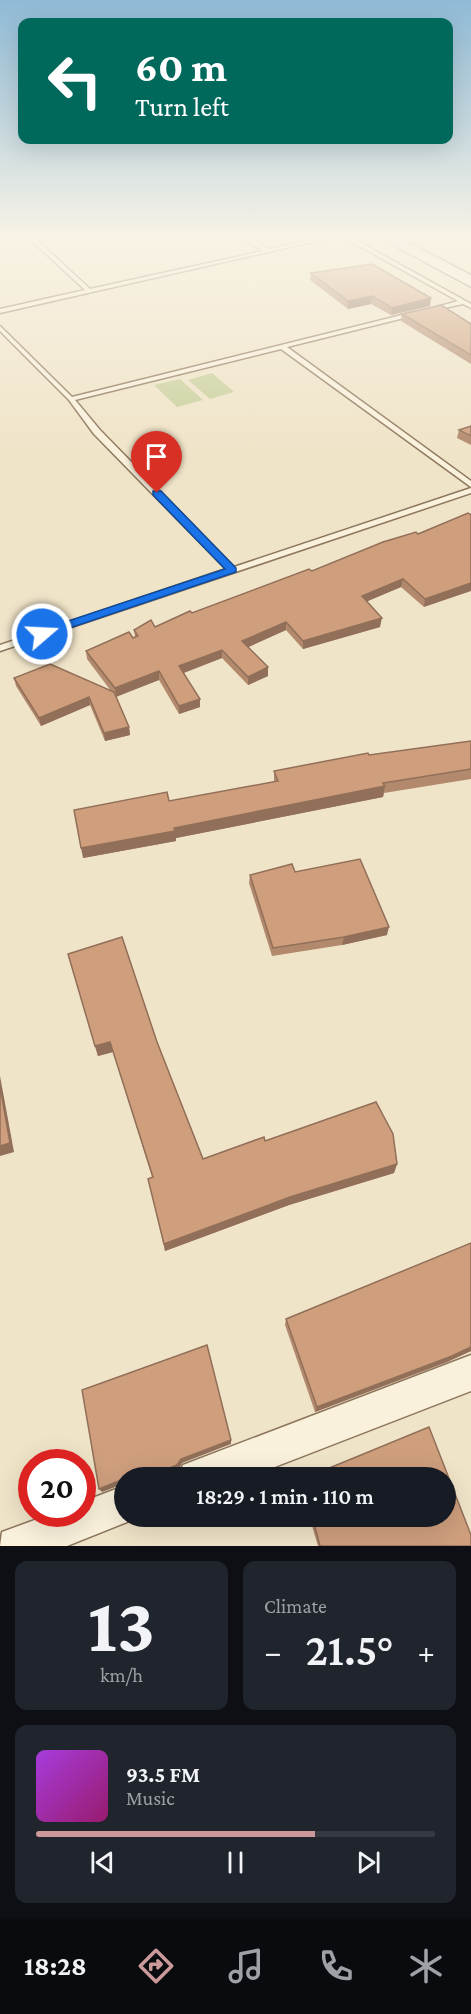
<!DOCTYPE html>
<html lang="en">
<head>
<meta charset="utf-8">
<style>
	:root { --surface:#171b24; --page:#20242c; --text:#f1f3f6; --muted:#9ea1a6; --line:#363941; --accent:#cc999b }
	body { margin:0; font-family:"Crimson Pro",serif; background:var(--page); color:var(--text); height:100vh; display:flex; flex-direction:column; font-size:22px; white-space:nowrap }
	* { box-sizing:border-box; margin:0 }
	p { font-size:20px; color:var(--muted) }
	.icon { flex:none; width:33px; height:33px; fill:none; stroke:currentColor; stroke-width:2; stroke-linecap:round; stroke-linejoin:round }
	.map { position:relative; height:1546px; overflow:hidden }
	.side { display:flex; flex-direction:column; gap:15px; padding:15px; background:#0d0f14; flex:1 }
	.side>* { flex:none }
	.hud { position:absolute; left:18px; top:18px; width:435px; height:126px; border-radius:12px; box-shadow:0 6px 24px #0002; background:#00695c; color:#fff; overflow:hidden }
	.speed { position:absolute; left:18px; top:1449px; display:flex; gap:12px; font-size:30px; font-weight:700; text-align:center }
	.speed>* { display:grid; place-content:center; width:78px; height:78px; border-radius:50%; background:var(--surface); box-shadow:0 6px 24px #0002; line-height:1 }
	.speed .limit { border:9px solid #d22; background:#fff; color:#111 }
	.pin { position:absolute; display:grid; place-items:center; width:51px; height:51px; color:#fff; margin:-62px -26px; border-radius:50% 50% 50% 0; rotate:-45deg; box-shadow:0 0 6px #0007 }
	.pin .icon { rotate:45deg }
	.me { position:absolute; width:66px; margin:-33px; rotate:71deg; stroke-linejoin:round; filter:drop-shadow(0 0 4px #0008) }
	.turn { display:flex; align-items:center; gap:21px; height:126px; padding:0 18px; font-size:27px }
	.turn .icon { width:78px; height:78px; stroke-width:2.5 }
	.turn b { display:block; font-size:42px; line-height:51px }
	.big { font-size:45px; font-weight:600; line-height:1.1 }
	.side .card { flex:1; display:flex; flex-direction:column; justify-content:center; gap:9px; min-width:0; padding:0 21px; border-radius:12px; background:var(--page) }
	.side .dial { align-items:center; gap:0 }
	.dial b { font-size:78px; line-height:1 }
	.song { display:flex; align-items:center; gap:18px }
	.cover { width:72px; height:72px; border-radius:9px; background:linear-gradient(135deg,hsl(280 70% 55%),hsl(320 70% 35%)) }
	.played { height:6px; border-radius:3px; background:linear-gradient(90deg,var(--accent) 70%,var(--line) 70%) }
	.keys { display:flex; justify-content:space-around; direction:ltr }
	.heat { display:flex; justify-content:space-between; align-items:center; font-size:33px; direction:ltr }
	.side .tiles { flex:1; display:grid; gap:15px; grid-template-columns:1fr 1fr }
	.card:last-child { grid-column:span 2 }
	.trip { position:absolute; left:114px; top:1467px; width:342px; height:60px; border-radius:30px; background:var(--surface); box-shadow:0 6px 24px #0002; font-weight:600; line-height:60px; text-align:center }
	.menu { display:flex; height:96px; justify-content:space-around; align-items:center; background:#090b0e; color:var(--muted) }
	.menu .icon { width:42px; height:42px }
	.menu .selected { color:var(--accent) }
	.menu b { font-size:27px; color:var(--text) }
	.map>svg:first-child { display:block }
	.green { fill:#c9cf9b }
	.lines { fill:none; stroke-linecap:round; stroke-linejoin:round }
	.lane-casing { stroke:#8d765c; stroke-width:3 }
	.street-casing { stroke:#8d765c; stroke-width:3 }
	.secondary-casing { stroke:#6f573f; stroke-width:2 }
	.lane { fill:#faf1dc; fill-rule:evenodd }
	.street { fill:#faf1dc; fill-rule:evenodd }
	.secondary { fill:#faf1dc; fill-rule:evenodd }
	.wall { fill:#b2896c }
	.shaded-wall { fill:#916f58 }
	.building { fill:#cf9f7d; stroke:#916f58; stroke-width:1.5 }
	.route { fill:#1a73e8; stroke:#114b97; stroke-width:1.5 }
</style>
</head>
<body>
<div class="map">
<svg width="471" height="1546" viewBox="0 0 471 1546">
	<rect width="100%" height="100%" fill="#f0e4c8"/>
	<!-- green -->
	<g class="green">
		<path d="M212,373L234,392L210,399L188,380Z"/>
		<path d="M180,379L203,400L177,407L154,385Z"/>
	</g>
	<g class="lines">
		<defs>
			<g id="lane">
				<path d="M29,238H35L90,289L263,251L243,238H250L269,249L320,238H330L0,313V309L85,290Z"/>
				<path d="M345,238H352L471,304V308L463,304L430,311V309L458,301Z"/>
				<path d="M414,312L416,313V315L287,347L471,481V487L281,349L75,400L100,430L234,567L471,488V493L0,651V645L226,569L94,434L69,400L0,331V326L72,397Z"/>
			</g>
			<g id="street">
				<path d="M471,1355V1391L246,1478H177L183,1465Z"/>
				<path d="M124,1486V1516H138L137,1518L67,1546H0L2,1532L51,1514H82V1502Z"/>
			</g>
			<path id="secondary" d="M380,238H400L471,275V287Z"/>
		</defs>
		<!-- lane casing -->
		<use href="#lane" class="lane-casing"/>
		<!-- street casing -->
		<use href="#street" class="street-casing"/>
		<!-- secondary casing -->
		<use href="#secondary" class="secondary-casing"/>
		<!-- lane -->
		<use href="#lane" class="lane"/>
		<!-- street -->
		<use href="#street" class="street"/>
		<!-- secondary -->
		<use href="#secondary" class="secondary"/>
	</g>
	<!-- wall -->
	<g class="wall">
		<path d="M311,273L431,298L430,306L391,315L371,304L348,309L310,280Z"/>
		<path d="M402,314L471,324V364L401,321Z"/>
		<path d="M471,426V445L457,438L459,430Z"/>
		<path d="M468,513L424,607L401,587L367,601L380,627L303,649L286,630L247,647L268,667V676L248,685L222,658L184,673L200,707L179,714L159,680L116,696L129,727L130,735L105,741L90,705L41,726L16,686L14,678L111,691L87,659L86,651L133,638L135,637L134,630L155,627L192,613L418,534Z"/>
		<path d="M471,741V779L384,793L383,797L176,838V841L83,858L169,801L274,782V771L369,755Z"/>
		<path d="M295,872L387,935L342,945L272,956L249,883L250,875Z"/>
		<path d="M68,954L157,1042L203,1159L265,1141L397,1164L394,1173L289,1205L165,1251L150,1187L152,1177L113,1052L98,1056Z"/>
		<path d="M471,1243V1351L447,1362L315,1412L285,1325L286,1319Z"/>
		<path d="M309,1516H446L471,1546H318Z"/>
	</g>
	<!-- shaded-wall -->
	<g class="shaded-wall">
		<path d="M372,296L371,304L348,309V301Z"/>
		<path d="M431,298L430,306L391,315L392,308Z"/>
		<path d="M403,579L401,587L361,604L362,596Z"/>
		<path d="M471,583V591L424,607L425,599Z"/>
		<path d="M382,618L380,627L303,649V641Z"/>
		<path d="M286,622V630L242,650V641Z"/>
		<path d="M222,650V658L180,674L179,666Z"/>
		<path d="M268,667V676L248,685V677Z"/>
		<path d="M159,671V680L116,697L115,688Z"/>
		<path d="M89,697L90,705L41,726L39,718Z"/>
		<path d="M200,699V707L179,714V706Z"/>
		<path d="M129,727L130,735L105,741L104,733Z"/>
		<path d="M385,786L383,797L176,838V841L83,858L81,848L174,828Z"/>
		<path d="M389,927L387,935L342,945L344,937Z"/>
		<path d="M110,1042L113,1052L98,1056L95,1046Z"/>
		<path d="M0,1076L14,1152L0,1156Z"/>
		<path d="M397,1164L394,1173L289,1205L165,1251L164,1244L290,1197Z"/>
		<path d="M471,1347V1351L447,1362L315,1412L317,1407Z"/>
		<path d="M231,1440V1444L182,1463L179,1469L156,1478H144L181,1459Z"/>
		<path d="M121,1480L123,1484L102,1492L99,1489Z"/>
	</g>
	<!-- building -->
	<g class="building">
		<path d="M372,264L431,298L392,308L372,296L348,301L311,273Z"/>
		<path d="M441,305L471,324V355L402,314Z"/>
		<path d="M471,426V436L459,430Z"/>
		<path d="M468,513L471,515V583L425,599L403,579L362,596L382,618L303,641L286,622L242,641L268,667L248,677L222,650L179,666L200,699L179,706L159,671L115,688L86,651L129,632L133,638L138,636L134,630L151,620L155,627L190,611L192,613L309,569L312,571L383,542L416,532L418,534Z"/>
		<path d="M50,664L114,692L129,727L104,733L89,697L39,718L14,678Z"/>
		<path d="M471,741V769L383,783L385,786L174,828L175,831L81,848L74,810L167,792L169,801L278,781L274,771L368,753L369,755Z"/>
		<path d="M360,859L389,927L344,937L273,948L250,875L292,864L295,872Z"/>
		<path d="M122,937L157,1042L203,1159L264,1137L265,1141L376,1102L393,1134L397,1164L290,1197L164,1244L148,1179L153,1177L110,1042L95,1046L68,954Z"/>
		<path d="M0,1086L10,1143L0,1146Z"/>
		<path d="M471,1243V1347L452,1356L317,1407L286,1319Z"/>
		<path d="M207,1345L231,1440L181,1459L177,1465L144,1478H124V1485L121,1480L99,1489L82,1390Z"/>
		<path d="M429,1427L471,1535V1546H320L312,1516H446V1478H305Z"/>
	</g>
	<!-- sky -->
	<linearGradient id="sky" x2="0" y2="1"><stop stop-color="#8fbad6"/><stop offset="0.52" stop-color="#f8f3e6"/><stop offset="1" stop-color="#f8f3e6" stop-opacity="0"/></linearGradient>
	<rect width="471" height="455" fill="url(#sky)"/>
	<!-- route -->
	<path class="route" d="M153,491H161L236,568V572L46,636H38V631L225,569L153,495Z"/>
</svg>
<div class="speed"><div class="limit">20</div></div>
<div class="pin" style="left:157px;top:493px;background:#d93025"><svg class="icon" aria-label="arrive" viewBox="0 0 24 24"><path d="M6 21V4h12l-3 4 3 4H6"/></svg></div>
<svg class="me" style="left:42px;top:634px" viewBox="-20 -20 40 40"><circle r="17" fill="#1a73e8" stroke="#fff" stroke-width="3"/><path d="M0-11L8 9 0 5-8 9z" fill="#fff"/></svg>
<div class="trip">18:29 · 1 min · 110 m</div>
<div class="hud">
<div class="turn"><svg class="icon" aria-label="left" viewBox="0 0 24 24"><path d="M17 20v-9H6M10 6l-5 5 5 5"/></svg><div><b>60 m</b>Turn left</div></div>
</div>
</div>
<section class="side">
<div class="tiles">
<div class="card dial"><b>13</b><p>km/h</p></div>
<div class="card"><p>Climate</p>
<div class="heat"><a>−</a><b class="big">21.5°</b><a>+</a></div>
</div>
<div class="card">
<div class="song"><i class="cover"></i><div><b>93.5 FM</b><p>Music</p></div></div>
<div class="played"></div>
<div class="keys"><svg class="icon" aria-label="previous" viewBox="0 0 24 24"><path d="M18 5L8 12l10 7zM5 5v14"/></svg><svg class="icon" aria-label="pause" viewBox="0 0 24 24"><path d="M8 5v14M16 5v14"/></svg><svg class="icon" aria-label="next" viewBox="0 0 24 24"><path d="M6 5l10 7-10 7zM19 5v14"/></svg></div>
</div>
</div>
</section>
<nav class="menu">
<b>18:28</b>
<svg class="icon selected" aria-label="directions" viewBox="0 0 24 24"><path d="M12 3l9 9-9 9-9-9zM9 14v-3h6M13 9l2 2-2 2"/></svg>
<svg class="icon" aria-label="music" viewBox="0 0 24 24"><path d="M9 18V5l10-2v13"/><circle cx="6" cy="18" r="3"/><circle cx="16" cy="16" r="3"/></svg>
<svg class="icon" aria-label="phone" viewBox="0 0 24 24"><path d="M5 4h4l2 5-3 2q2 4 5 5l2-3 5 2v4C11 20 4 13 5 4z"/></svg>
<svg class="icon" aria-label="climate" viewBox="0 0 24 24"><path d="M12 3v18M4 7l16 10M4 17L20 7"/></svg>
</nav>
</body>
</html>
